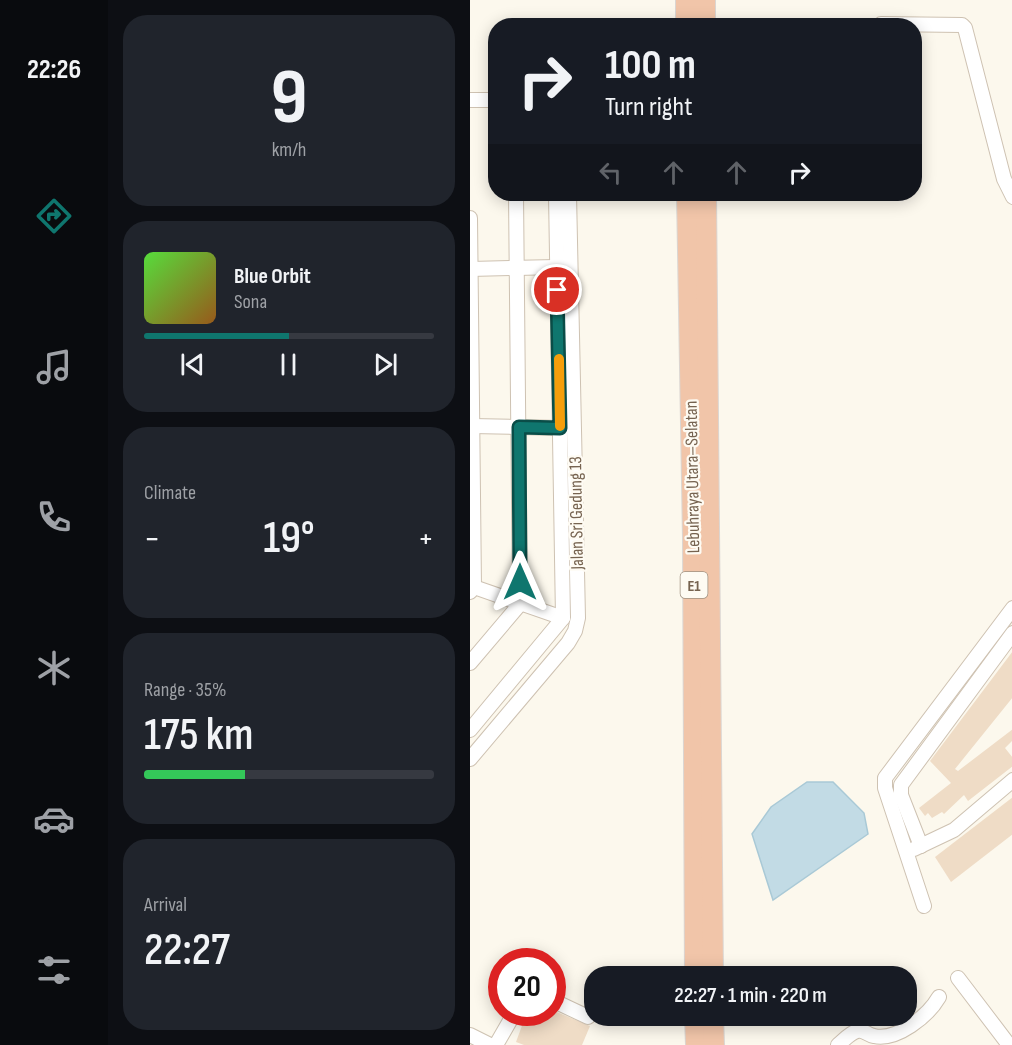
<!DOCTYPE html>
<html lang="en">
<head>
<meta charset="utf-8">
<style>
	:root { --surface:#171b24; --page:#20242c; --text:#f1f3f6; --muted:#9ea1a6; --line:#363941; --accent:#0f766e }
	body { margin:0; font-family:"Sofia Sans Condensed",sans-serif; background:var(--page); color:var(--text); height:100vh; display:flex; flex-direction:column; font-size:22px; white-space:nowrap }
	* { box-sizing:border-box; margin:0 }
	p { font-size:20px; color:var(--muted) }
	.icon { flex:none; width:33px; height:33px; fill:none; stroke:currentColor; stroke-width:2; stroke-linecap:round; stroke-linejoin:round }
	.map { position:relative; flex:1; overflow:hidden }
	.drawer { display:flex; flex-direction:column; gap:15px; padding:15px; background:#0d0f14; width:362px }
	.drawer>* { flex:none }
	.top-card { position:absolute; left:18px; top:18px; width:434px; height:183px; border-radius:24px; box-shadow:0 3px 15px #0003; background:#171b24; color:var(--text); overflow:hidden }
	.speed { position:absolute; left:18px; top:948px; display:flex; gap:12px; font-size:30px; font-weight:700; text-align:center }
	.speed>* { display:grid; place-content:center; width:78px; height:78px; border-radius:50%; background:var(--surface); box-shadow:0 3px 15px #0003; line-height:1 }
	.speed .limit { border:9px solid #d22; background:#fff; color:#111 }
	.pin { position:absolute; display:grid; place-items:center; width:51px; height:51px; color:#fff; margin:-26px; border:3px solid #fff; border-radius:50%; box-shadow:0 2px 6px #0007 }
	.me { position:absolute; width:66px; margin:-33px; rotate:0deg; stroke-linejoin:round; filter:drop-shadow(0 0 4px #0008) }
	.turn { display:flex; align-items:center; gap:21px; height:126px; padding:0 18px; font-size:27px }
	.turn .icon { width:78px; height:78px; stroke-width:2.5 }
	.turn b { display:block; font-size:42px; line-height:51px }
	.lanes { display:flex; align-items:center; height:57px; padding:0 18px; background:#0003; justify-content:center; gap:30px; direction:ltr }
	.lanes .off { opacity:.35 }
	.big { font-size:45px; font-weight:600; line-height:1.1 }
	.drawer .widget { flex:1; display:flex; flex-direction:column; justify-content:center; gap:9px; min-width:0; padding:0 21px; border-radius:24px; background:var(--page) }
	.drawer .dial { align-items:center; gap:0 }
	.dial b { font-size:78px; line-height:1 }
	.song { display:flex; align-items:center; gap:18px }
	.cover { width:72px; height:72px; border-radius:9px; background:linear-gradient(135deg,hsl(110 70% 55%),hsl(30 70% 35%)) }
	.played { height:6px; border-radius:3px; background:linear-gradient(90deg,var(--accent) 50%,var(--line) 50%) }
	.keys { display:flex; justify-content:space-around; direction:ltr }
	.heat { display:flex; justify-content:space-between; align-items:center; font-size:33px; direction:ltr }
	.charge { height:9px; border-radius:4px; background:linear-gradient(90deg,#34c759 35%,var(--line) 0) }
	.trip { position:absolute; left:114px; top:966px; width:333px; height:60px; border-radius:24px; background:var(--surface); box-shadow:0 3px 15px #0003; font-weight:600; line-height:60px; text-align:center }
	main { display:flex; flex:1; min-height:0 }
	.dock { display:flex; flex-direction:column; width:108px; justify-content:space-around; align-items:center; background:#090b0e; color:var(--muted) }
	.dock .icon { width:42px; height:42px }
	.dock .active { color:var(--accent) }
	.dock b { font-size:27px; color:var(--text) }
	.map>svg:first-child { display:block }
	.water { fill:#c2dbe5; stroke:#a9c9d6; stroke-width:1.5 }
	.building { fill:#efdcc6 }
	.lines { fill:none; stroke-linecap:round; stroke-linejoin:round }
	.minor-casing { stroke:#cec2b2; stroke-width:16 }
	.highway-casing { stroke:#dbd6d2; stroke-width:22 }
	.minor { stroke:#fff; stroke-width:14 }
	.highway { stroke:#f1c5a9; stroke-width:20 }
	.route-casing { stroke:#0a4d48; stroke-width:15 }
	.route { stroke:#0f766e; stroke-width:10 }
	.slow { stroke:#f59e0b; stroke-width:10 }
	.labels { text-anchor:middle; stroke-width:4.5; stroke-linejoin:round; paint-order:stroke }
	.shield { fill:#fefbf3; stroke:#9f9181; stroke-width:1.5 }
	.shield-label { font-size:16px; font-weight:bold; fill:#766350 }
	.street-label { font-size:18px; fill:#766350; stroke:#fefbf3 }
</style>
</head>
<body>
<main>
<nav class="dock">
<b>22:26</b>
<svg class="icon active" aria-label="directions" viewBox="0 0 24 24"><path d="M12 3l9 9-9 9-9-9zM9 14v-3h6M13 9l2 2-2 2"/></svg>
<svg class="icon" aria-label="music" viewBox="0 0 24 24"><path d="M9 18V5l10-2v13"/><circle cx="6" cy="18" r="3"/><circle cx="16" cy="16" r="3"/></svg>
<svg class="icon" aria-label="phone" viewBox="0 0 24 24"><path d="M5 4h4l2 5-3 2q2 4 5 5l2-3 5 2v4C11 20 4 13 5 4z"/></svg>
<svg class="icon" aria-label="climate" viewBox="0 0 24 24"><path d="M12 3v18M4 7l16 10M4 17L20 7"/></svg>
<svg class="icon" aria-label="car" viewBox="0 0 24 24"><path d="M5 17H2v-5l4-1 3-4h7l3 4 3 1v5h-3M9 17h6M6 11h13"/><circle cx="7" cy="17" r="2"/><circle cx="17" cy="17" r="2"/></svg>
<svg class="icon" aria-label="filters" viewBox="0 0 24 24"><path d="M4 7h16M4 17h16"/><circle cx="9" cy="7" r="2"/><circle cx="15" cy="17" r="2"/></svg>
</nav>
<section class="drawer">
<div class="widget dial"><b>9</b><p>km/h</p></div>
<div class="widget">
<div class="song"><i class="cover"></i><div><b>Blue Orbit</b><p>Sona</p></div></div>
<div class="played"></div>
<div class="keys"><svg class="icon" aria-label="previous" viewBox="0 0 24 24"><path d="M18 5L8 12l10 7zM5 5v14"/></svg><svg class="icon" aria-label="pause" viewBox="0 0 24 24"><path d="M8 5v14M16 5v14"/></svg><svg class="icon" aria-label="next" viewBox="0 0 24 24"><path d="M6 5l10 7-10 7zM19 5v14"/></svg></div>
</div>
<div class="widget"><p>Climate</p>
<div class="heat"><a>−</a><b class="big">19°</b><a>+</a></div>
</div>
<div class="widget"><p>Range · 35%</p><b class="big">175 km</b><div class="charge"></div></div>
<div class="widget"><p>Arrival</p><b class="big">22:27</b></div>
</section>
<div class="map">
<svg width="543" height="1045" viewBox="0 0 543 1045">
	<rect width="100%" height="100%" fill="#fcf8ed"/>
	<!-- water -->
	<path class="water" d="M337,782H363L394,813L398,834L303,900L282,834L301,807Z"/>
	<!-- building -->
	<g class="building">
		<path d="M543,651V697L485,769L488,771L543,729V740L535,748L543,758V766L498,801L494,795L474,814L472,812L462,818L458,813L455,816L449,808L481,783L460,761Z"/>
		<path d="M543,797V834L481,882L465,857Z"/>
		<path d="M82,1010L120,1026L112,1045H54L46,1042L57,1012H82Z"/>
	</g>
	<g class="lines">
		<defs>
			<g id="minor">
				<path d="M411,24L492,25L495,28L534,179L543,197"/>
				<path d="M0,100H26"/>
				<path d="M0,218L4,587L0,592"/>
				<path d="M0,269L87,267"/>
				<path d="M2,426L90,428"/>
				<path d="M4,587L93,618"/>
				<path d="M0,663L50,604L46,194"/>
				<path d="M0,730L93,618L86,194"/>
				<path d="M0,759L98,643L105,631L108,618L99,194"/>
				<path d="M451,846L431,795V785L543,633"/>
				<path d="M444,849L484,830L543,780"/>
				<path d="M454,906L415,788V778L543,608"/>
				<path d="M488,978L539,1045"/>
				<path d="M82,1000L118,1017"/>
				<path d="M0,1035L20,1045"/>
				<path d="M26,1045L45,1012"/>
				<path d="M368,1045C373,1041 380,1033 387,1031C394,1029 397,1035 404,1036C427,1041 458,1016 469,997"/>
			</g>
			<g id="highway">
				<path d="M216,26V0"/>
				<path d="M235,26V0"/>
				<path d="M217,194L223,538L225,976"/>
				<path d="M236,194L243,976"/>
				<path d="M225,1016L226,1045"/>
				<path d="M243,1016L244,1045"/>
			</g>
		</defs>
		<!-- minor casing -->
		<use href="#minor" class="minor-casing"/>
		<!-- highway casing -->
		<use href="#highway" class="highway-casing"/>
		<!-- minor -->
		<use href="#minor" class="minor"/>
		<!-- highway -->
		<use href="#highway" class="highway"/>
	</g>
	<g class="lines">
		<defs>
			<path id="route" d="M50,582L49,427L90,428L87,290"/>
		</defs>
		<!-- route casing -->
		<use href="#route" class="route-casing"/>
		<!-- route -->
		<use href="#route" class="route"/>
		<!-- slow -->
		<path class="slow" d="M89,359L90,426"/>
	</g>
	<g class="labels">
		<!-- shield labels -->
		<rect class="shield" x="210.5" y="572" width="27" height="26" rx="4.5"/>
		<g class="shield-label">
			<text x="224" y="591">E1</text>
		</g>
		<!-- street labels -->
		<g class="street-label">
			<text transform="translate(222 477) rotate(-91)" y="6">Lebuhraya Utara–Selatan</text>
			<text transform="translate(106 513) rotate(-91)" y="6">Jalan Sri Gedung 13</text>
		</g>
	</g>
</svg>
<div class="speed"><div class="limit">20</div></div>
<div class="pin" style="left:87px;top:290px;background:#d93025"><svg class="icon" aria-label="arrive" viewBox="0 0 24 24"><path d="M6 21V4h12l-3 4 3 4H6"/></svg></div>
<svg class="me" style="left:50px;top:582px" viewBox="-20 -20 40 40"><path d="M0-17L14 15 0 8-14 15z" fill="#0f766e" stroke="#fff" stroke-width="4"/></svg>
<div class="trip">22:27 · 1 min · 220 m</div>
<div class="top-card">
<div class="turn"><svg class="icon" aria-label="right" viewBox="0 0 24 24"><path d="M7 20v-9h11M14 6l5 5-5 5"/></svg><div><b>100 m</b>Turn right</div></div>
<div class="lanes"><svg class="icon off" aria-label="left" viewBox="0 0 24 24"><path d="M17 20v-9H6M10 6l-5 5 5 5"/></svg><svg class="icon off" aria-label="ahead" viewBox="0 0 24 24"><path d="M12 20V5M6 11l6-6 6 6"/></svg><svg class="icon off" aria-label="ahead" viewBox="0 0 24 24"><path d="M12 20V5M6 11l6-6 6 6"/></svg><svg class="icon" aria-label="right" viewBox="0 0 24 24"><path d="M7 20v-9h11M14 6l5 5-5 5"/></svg></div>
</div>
</div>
</main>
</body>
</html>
